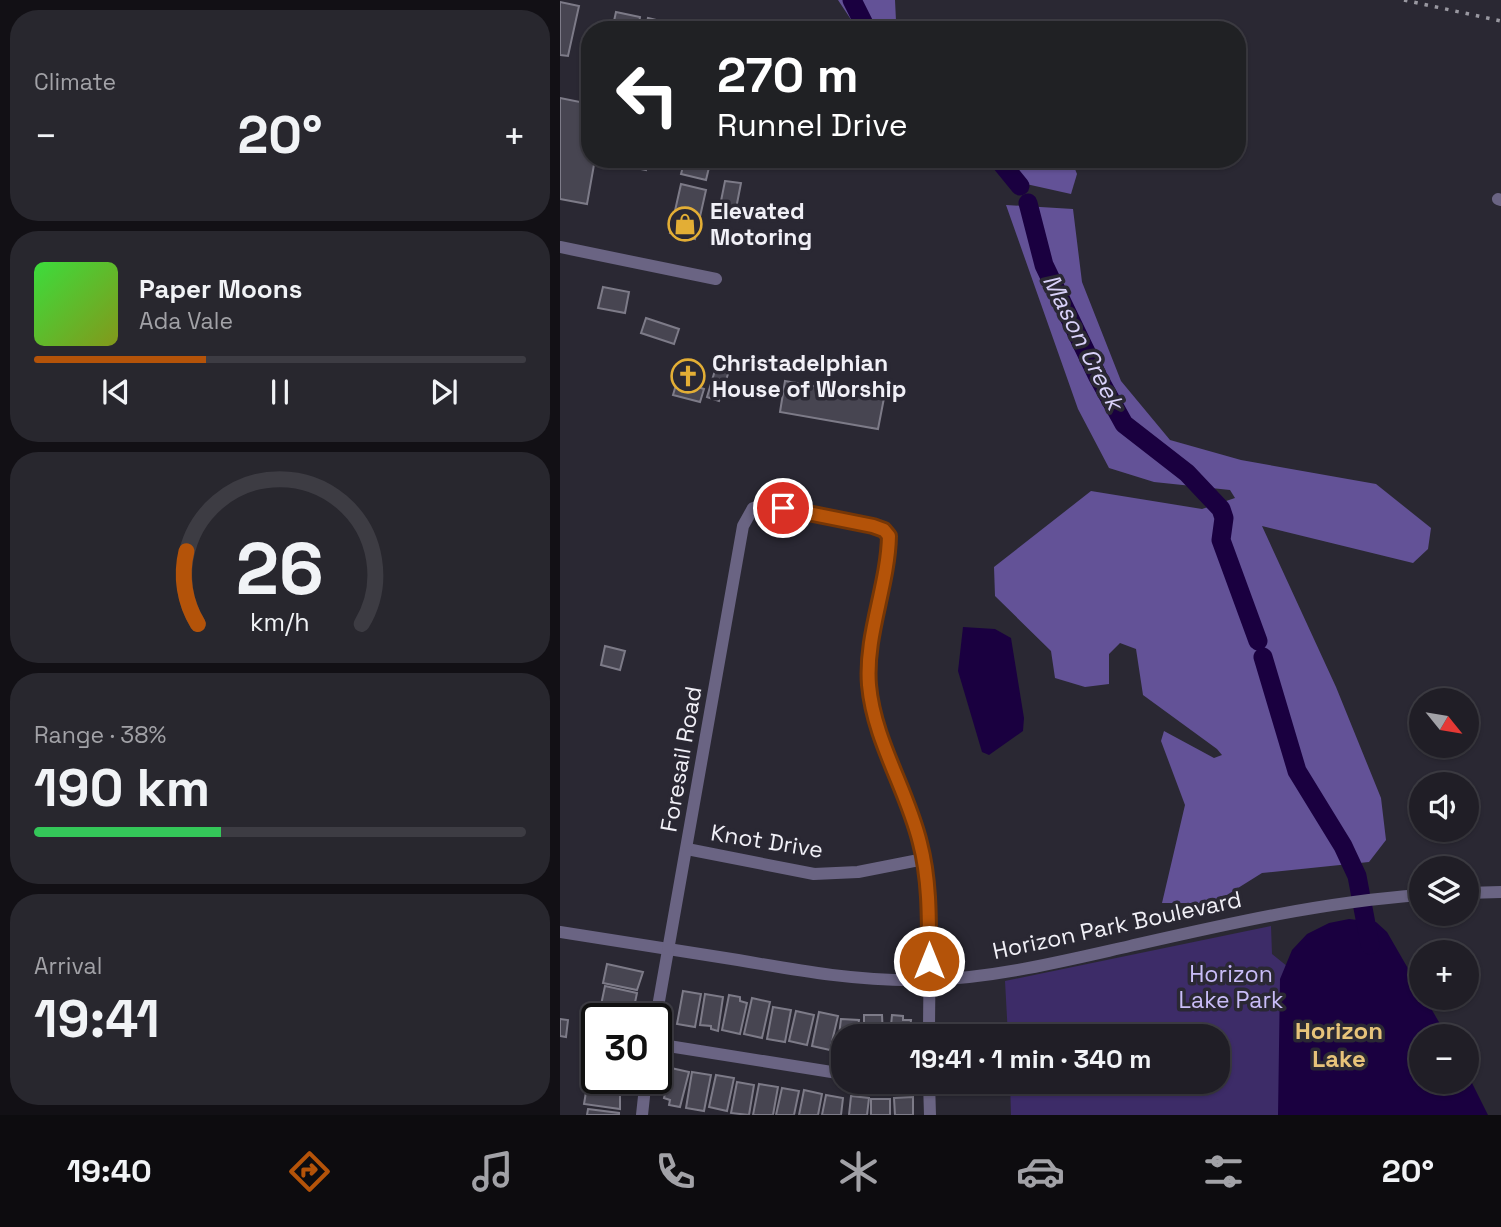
<!DOCTYPE html>
<html lang="en">
<head>
<meta charset="utf-8">
<style>
	:root { --surface:#201e26; --page:#28272e; --text:#f1f3f6; --muted:#a2a2a7; --line:#3d3c43; --accent:#b45309 }
	body { margin:0; font-family:"Space Grotesk",sans-serif; background:var(--page); color:var(--text); height:100vh; display:flex; flex-direction:column; font-size:26px; white-space:nowrap }
	* { box-sizing:border-box; margin:0 }
	p { font-size:23px; color:var(--muted) }
	.icon { flex:none; width:38px; height:38px; fill:none; stroke:currentColor; stroke-width:2; stroke-linecap:round; stroke-linejoin:round }
	.map { position:relative; flex:1; overflow:hidden }
	.side { display:flex; flex-direction:column; gap:10px; padding:10px; background:#121015; width:560px }
	.side>* { flex:none }
	.guide { position:absolute; left:21px; top:21px; width:665px; height:147px; border-radius:28px; box-shadow:0 2px 5px #0004,0 0 0 2px var(--line); background:#202124; color:#fff; overflow:hidden }
	.needle { width:46px; rotate:120deg }
	.tools { position:absolute; left:849px; top:688px; display:grid; gap:14px }
	.tools a { display:grid; place-items:center; width:70px; height:70px; border-radius:50%; background:var(--surface); box-shadow:0 2px 5px #0004,0 0 0 2px var(--line); font-size:35px }
	.speed { position:absolute; left:21px; top:1003px; display:flex; gap:14px; font-size:35px; font-weight:700; text-align:center }
	.speed>* { display:grid; place-content:center; width:91px; height:91px; border-radius:50%; background:var(--surface); box-shadow:0 2px 5px #0004,0 0 0 2px var(--line); line-height:1 }
	.speed .limit { border:4px solid #111; border-radius:10px; background:#fff; color:#111 }
	.pin { position:absolute; display:grid; place-items:center; width:60px; height:60px; color:#fff; margin:-30px; border:4px solid #fff; border-radius:50%; box-shadow:0 2px 7px #0007 }
	.me { position:absolute; width:77px; margin:-38px; rotate:0deg; stroke-linejoin:round; filter:drop-shadow(0 0 5px #0008) }
	.turn { display:flex; align-items:center; gap:24px; height:147px; padding:0 21px; font-size:32px }
	.turn .icon { width:91px; height:91px; stroke-width:2.5 }
	.turn b { display:block; font-size:49px; line-height:60px }
	.big { font-size:52px; font-weight:600; line-height:1.1 }
	.side .card { flex:1; display:flex; flex-direction:column; justify-content:center; gap:10px; min-width:0; padding:0 24px; border-radius:28px; background:var(--page) }
	.side .dial { align-items:center; gap:0 }
	.dial svg { height:182px; overflow:visible; fill:none; stroke:var(--line); stroke-width:7; stroke-linecap:round; text-anchor:middle }
	.dial text { fill:var(--text); stroke:none }
	.song { display:flex; align-items:center; gap:21px }
	.cover { width:84px; height:84px; border-radius:10px; background:linear-gradient(135deg,hsl(120 70% 55%),hsl(70 70% 35%)) }
	.played { height:7px; border-radius:4px; background:linear-gradient(90deg,var(--accent) 35%,var(--line) 35%) }
	.keys { display:flex; justify-content:space-around; direction:ltr }
	.heat { display:flex; justify-content:space-between; align-items:center; font-size:38px; direction:ltr }
	.charge { height:10px; border-radius:5px; background:linear-gradient(90deg,#34c759 38%,var(--line) 0) }
	.trip { position:absolute; left:271px; top:1024px; width:399px; height:70px; border-radius:28px; background:var(--surface); box-shadow:0 2px 5px #0004,0 0 0 2px var(--line); font-weight:600; line-height:70px; text-align:center }
	.tab-bar { display:flex; height:112px; justify-content:space-around; align-items:center; background:#0d0c0f; color:var(--muted) }
	.tab-bar .icon { width:49px; height:49px }
	.tab-bar .current { color:var(--accent) }
	.tab-bar b { font-size:32px; color:var(--text) }
	main { display:flex; flex:1; min-height:0 }
	.map>svg:first-child { display:block }
	.green { fill:#3d2c68 }
	.forest { fill:#635297 }
	.water { fill:#1a0040 }
	.lines { fill:none; stroke-linecap:round; stroke-linejoin:round }
	.river { stroke:#1a0040; stroke-width:19 }
	.building { fill:#474551; stroke:#7d7b88; stroke-width:2 }
	.minor { stroke:#6a6483; stroke-width:12 }
	.rail { stroke:#9998a1; stroke-width:3.5; stroke-dasharray:3.5 7; stroke-linecap:butt }
	.route-casing { stroke:#753606; stroke-width:18 }
	.route { stroke:#b45309; stroke-width:12 }
	.labels { text-anchor:middle; stroke-width:7; stroke-linejoin:round; paint-order:stroke }
	.poi-label { font-size:23px; font-weight:bold; fill:#f1f0f7; stroke:#2a2833; text-anchor:start }
	.street-label { font-size:23px; fill:#f1f0f7; stroke:#2a2833 }
	.park-label { font-size:23px; fill:#c9bdf8; stroke:#2a2833 }
	.water-label { font-size:24px; font-style:italic; fill:#d9d2fa; stroke:#2a2833 }
	.neighbourhood-label { font-size:24px; font-weight:bold; fill:#e7c37a; stroke:#2a2833 }
</style>
</head>
<body>
<main>
<section class="side">
<div class="card"><p>Climate</p>
<div class="heat"><a>−</a><b class="big">20°</b><a>+</a></div>
</div>
<div class="card">
<div class="song"><i class="cover"></i><div><b>Paper Moons</b><p>Ada Vale</p></div></div>
<div class="played"></div>
<div class="keys"><svg class="icon" aria-label="previous" viewBox="0 0 24 24"><path d="M18 5L8 12l10 7zM5 5v14"/></svg><svg class="icon" aria-label="pause" viewBox="0 0 24 24"><path d="M8 5v14M16 5v14"/></svg><svg class="icon" aria-label="next" viewBox="0 0 24 24"><path d="M6 5l10 7-10 7zM19 5v14"/></svg></div>
</div>
<div class="card dial"><svg viewBox="0 0 100 80">
<path d="M14 69A42 42 0 1 1 86 69"/>
<path d="M14 69A42 42 0 0 1 9 37" stroke="#b45309"/>
<text x="50" y="56" font-size="32" font-weight="700">26</text>
<text x="50" y="72" font-size="11">km/h</text>
</svg></div>
<div class="card"><p>Range · 38%</p><b class="big">190 km</b><div class="charge"></div></div>
<div class="card"><p>Arrival</p><b class="big">19:41</b></div>
</section>
<div class="map">
<svg width="941" height="1115" viewBox="0 0 941 1115">
	<rect width="100%" height="100%" fill="#2a2833"/>
	<!-- green -->
	<path class="green" d="M711,926L712,954L738,975L752,1115H451L450,1082H658V1036H448L445,981Z"/>
	<!-- forest -->
	<g class="forest">
		<path d="M278,0H335L336,21L345,30H298Z"/>
		<path d="M428,159H511L517,174L511,194L448,180Z"/>
		<path d="M446,205L513,209L522,282L561,381L610,440L681,460L816,484L871,528L868,549L853,563L702,526L776,687L821,798L826,840L809,862L702,873L654,903H602L625,805L601,741L604,731L654,758L662,755L657,749L583,695L576,649L560,643L549,654V684L525,687L495,678L491,651L435,596L434,567L531,491L642,509L675,498L670,490L594,482L549,468L518,409Z"/>
	</g>
	<!-- water -->
	<g class="water">
		<path d="M403,627L435,629L451,638L464,718L463,731L429,755L422,752L398,671Z"/>
		<path d="M789,919L816,922L827,932L861,991V998H865L887,1036H861V1082H906L907,1073L928,1115H718L720,979L732,950L747,934L769,923Z"/>
	</g>
	<g class="lines">
		<!-- river -->
		<g class="river">
			<path d="M292,0L307,30"/>
			<path d="M438,159L460,186"/>
			<path d="M468,203L484,265L538,377L564,424L627,473L661,509L664,518L661,540L698,641"/>
			<path d="M703,657L737,771L783,846L797,876L810,945"/>
		</g>
	</g>
	<!-- building -->
	<g class="building">
		<path d="M0,2L19,6L8,56L0,55Z"/>
		<path d="M56,12L80,17L78,30H52Z"/>
		<path d="M88,18L113,24L112,30H85Z"/>
		<path d="M0,98L30,104V159H35L27,204L0,199Z"/>
		<path d="M62,159H88L86,170L61,165Z"/>
		<path d="M125,159H151L146,180L121,174Z"/>
		<path d="M165,181L181,183L174,219L158,216Z"/>
		<path d="M121,184L146,190L135,239L110,233Z"/>
		<path d="M43,287L69,292L65,313L38,308Z"/>
		<path d="M86,318L119,329L114,344L81,333Z"/>
		<path d="M123,361L140,366L134,386L144,389L140,402L113,395Z"/>
		<path d="M156,367L169,371L159,401L147,397Z"/>
		<path d="M225,381L324,398L318,429L220,412Z"/>
		<path d="M45,646L65,651L60,670L41,665Z"/>
		<path d="M47,964L83,972L77,990L43,983Z"/>
		<path d="M45,986L77,993L73,1012L41,1005Z"/>
		<path d="M123,991L141,994L135,1027L117,1024Z"/>
		<path d="M145,994L163,997L158,1031L151,1029V1026L140,1025Z"/>
		<path d="M169,995L180,997V1001L187,1003L180,1034L162,1030Z"/>
		<path d="M192,998L210,1002L202,1038L184,1034Z"/>
		<path d="M213,1007L231,1010L225,1042L207,1039Z"/>
		<path d="M40,1008L74,1016V1018H38Z"/>
		<path d="M236,1011L254,1015L247,1045L229,1041Z"/>
		<path d="M259,1012L278,1016L270,1050L252,1046Z"/>
		<path d="M304,1015H322L323,1036H304Z"/>
		<path d="M332,1015L343,1016V1020H351L349,1036H330Z"/>
		<path d="M0,1019L8,1020L6,1037L0,1036Z"/>
		<path d="M281,1019L299,1020L297,1036H284V1052L277,1051Z"/>
		<path d="M34,1034L37,1035V1053L31,1052Z"/>
		<path d="M34,1061H37V1078H63L62,1084L31,1080Z"/>
		<path d="M111,1068L129,1072L120,1107L109,1105L110,1100L104,1098Z"/>
		<path d="M132,1072L151,1075L144,1111L126,1108Z"/>
		<path d="M156,1075L174,1078L167,1111L149,1107Z"/>
		<path d="M177,1082L194,1085L189,1115L171,1113Z"/>
		<path d="M199,1084L218,1087L213,1115H193Z"/>
		<path d="M27,1086L60,1090V1109L24,1104Z"/>
		<path d="M222,1088L239,1091L234,1115H216Z"/>
		<path d="M244,1090L262,1094L258,1115H239Z"/>
		<path d="M266,1095L283,1098L281,1115H262Z"/>
		<path d="M291,1096L309,1098L307,1115H289Z"/>
		<path d="M353,1097V1115H335L334,1098Z"/>
		<rect x="311" y="1099" width="19" height="16"/>
		<path d="M28,1109L59,1113V1115H27Z"/>
	</g>
	<g class="lines">
		<!-- minor -->
		<g class="minor">
			<path d="M938,199L941,200"/>
			<path d="M0,247L156,279"/>
			<path d="M127,849L254,874L298,872L364,859"/>
			<path d="M906,893L941,892"/>
			<path d="M0,932C59,941 118,950 178,960C240,971 303,982 367,980C435,978 503,961 570,946C667,924 762,902 861,895"/>
			<path d="M96,1018L183,526L193,508L207,507L313,526L324,530L329,536C328,577 310,617 309,657C306,722 339,783 360,842C373,906 369,971 369,1036"/>
			<path d="M96,1044L284,1074"/>
			<path d="M369,1082L370,1115"/>
			<path d="M82,1115L86,1078"/>
		</g>
		<!-- rail -->
		<path class="rail" d="M844,0L941,21"/>
	</g>
	<g class="lines">
		<defs>
			<path id="route" d="M223,508L313,526L324,530L329,536C328,586 305,635 309,685C314,741 347,789 360,843C370,881 369,922 369,961"/>
		</defs>
		<!-- route casing -->
		<use href="#route" class="route-casing"/>
		<!-- route -->
		<use href="#route" class="route"/>
	</g>
	<!-- icons -->
	<defs>
		<symbol id="shop-ring" viewBox="-11 -11 22 22"><circle r="9.5" fill="#2a2833" stroke="#e3ae35" stroke-width="1.5"/><path d="M-5-2.5h2.3a2.7 3.5 0 0 1 5.4 0H5L5.5 6h-11ZM-1.5-2.5h3a1.5 2.3 0 0 0-3 0Z" fill="#e3ae35"/></symbol>
		<symbol id="church-ring" viewBox="-11 -11 22 22"><circle r="9.5" fill="#2a2833" stroke="#e3ae35" stroke-width="1.5"/><path d="M-1.2-6h2.4v3.5h3.3v2.4h-3.3V6h-2.4V-.1h-3.3v-2.4h3.3Z" fill="#e3ae35"/></symbol>
	</defs>
	<g fill-rule="evenodd">
		<use href="#shop-ring" x="106" y="205" width="38" height="38"/>
		<use href="#church-ring" x="109" y="357" width="38" height="38"/>
	</g>
	<g class="labels">
		<!-- poi labels -->
		<g class="poi-label">
			<text x="150" y="219">Elevated<tspan x="150" dy="26">Motoring</tspan></text>
			<text x="152" y="371">Christadelphian<tspan x="152" dy="26">House of Worship</tspan></text>
		</g>
		<!-- street labels -->
		<g class="street-label">
			<text transform="translate(121 759) rotate(-80)" y="8">Foresail Road</text>
			<text transform="translate(207 841) rotate(9)" y="8">Knot Drive</text>
			<text transform="translate(557 925) rotate(-12)" y="8">Horizon Park Boulevard</text>
		</g>
		<!-- park labels -->
		<g class="park-label">
			<text x="671" y="982">Horizon<tspan x="671" dy="26">Lake Park</tspan></text>
		</g>
		<!-- water labels -->
		<g class="water-label">
			<text transform="translate(523 342) rotate(63)" y="8">Mason Creek</text>
		</g>
		<!-- neighbourhood labels -->
		<g class="neighbourhood-label">
			<text x="779" y="1039">Horizon<tspan x="779" dy="28">Lake</tspan></text>
		</g>
	</g>
</svg>
<div class="tools">
<a><svg class="needle" viewBox="-14 -14 28 28"><path d="M0-13l5 13h-10z" fill="#e53935"/><path d="M0 13l5-13h-10z" fill="#a2a2a7"/></svg></a>
<a><svg class="icon" aria-label="sound" viewBox="0 0 24 24"><path d="M4 9h4l5-4v14l-5-4H4zM17 9q2 3 0 6"/></svg></a>
<a><svg class="icon" aria-label="layers" viewBox="0 0 24 24"><path d="M12 4l9 5-9 5-9-5zM3 14l9 5 9-5"/></svg></a>
<a>+</a>
<a>−</a>
</div>
<div class="speed"><div class="limit">30</div></div>
<div class="pin" style="left:223px;top:508px;background:#d93025"><svg class="icon" aria-label="arrive" viewBox="0 0 24 24"><path d="M6 21V4h12l-3 4 3 4H6"/></svg></div>
<svg class="me" style="left:369px;top:961px" viewBox="-20 -20 40 40"><circle r="17" fill="#b45309" stroke="#fff" stroke-width="3"/><path d="M0-11L8 9 0 5-8 9z" fill="#fff"/></svg>
<div class="trip">19:41 · 1 min · 340 m</div>
<div class="guide">
<div class="turn"><svg class="icon" aria-label="left" viewBox="0 0 24 24"><path d="M17 20v-9H6M10 6l-5 5 5 5"/></svg><div><b>270 m</b>Runnel Drive</div></div>
</div>
</div>
</main>
<nav class="tab-bar">
<b>19:40</b>
<svg class="icon current" aria-label="directions" viewBox="0 0 24 24"><path d="M12 3l9 9-9 9-9-9zM9 14v-3h6M13 9l2 2-2 2"/></svg>
<svg class="icon" aria-label="music" viewBox="0 0 24 24"><path d="M9 18V5l10-2v13"/><circle cx="6" cy="18" r="3"/><circle cx="16" cy="16" r="3"/></svg>
<svg class="icon" aria-label="phone" viewBox="0 0 24 24"><path d="M5 4h4l2 5-3 2q2 4 5 5l2-3 5 2v4C11 20 4 13 5 4z"/></svg>
<svg class="icon" aria-label="climate" viewBox="0 0 24 24"><path d="M12 3v18M4 7l16 10M4 17L20 7"/></svg>
<svg class="icon" aria-label="car" viewBox="0 0 24 24"><path d="M5 17H2v-5l4-1 3-4h7l3 4 3 1v5h-3M9 17h6M6 11h13"/><circle cx="7" cy="17" r="2"/><circle cx="17" cy="17" r="2"/></svg>
<svg class="icon" aria-label="filters" viewBox="0 0 24 24"><path d="M4 7h16M4 17h16"/><circle cx="9" cy="7" r="2"/><circle cx="15" cy="17" r="2"/></svg>
<b>20°</b>
</nav>
</body>
</html>
